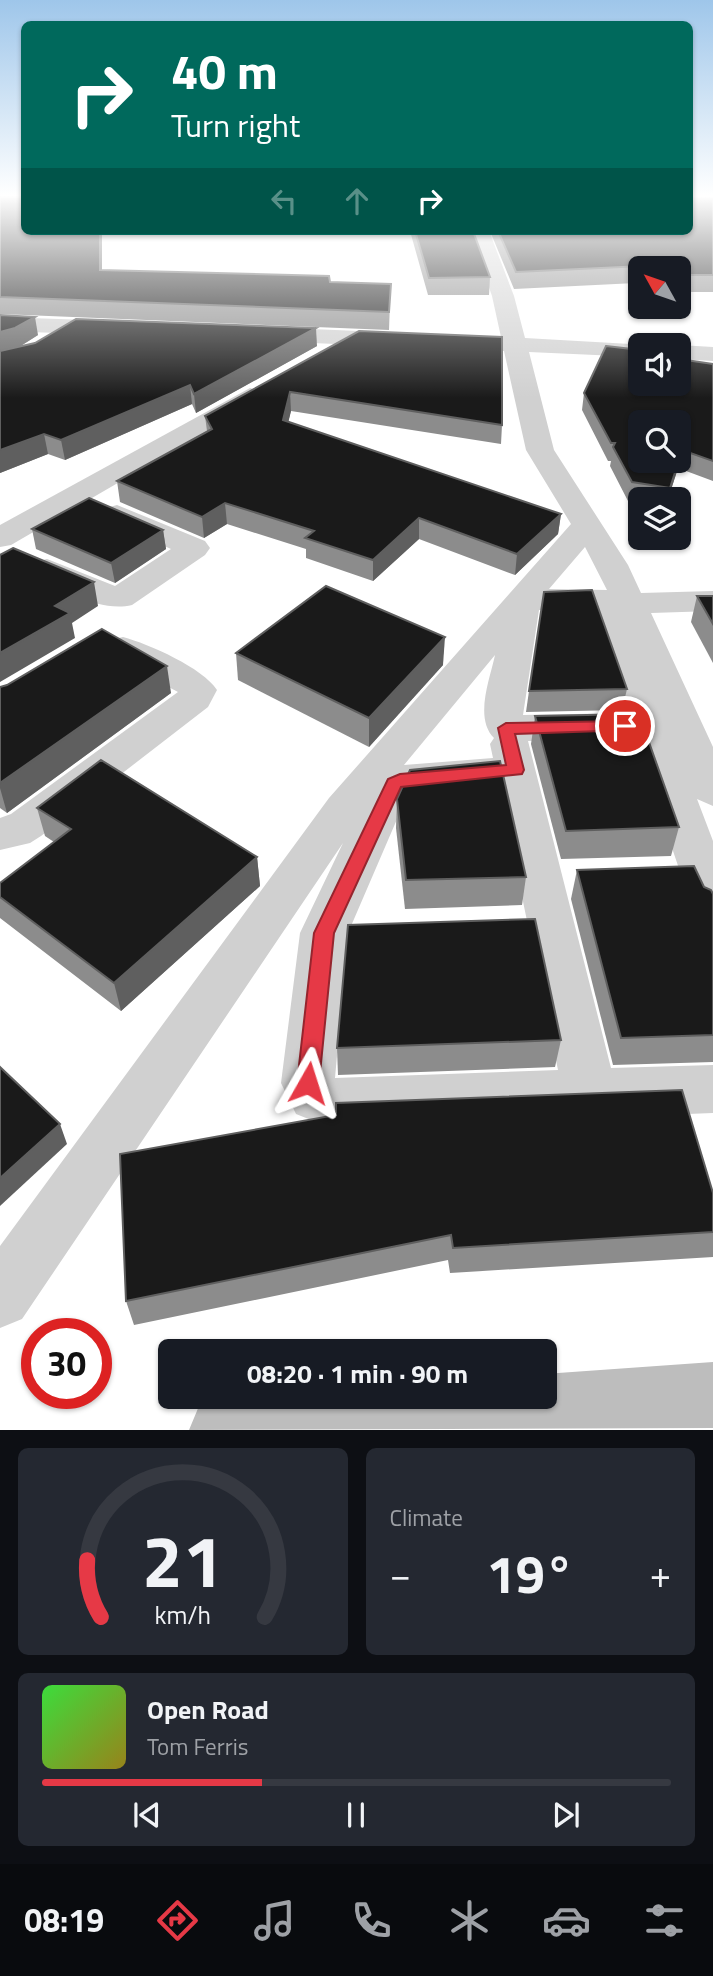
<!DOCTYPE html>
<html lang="en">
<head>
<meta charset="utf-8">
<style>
	:root { --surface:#171b24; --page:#242831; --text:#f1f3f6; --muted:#9ea1a6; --line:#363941; --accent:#e63946 }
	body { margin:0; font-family:"Titillium Web",sans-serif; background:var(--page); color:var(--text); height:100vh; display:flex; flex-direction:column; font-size:26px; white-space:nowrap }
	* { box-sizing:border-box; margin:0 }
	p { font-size:23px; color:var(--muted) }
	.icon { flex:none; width:38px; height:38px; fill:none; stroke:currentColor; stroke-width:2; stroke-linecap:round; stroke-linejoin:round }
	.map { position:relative; height:1430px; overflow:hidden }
	.sheet { display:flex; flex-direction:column; gap:18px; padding:18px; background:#0d0f14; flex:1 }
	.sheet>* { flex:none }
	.banner { position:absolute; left:21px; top:21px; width:672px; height:214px; border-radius:10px; box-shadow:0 2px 5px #0004; background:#00695c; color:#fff; overflow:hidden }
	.needle { width:46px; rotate:310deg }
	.controls { position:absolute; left:628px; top:256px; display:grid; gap:14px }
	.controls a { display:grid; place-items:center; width:63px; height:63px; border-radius:10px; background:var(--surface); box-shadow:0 2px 5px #0004; font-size:35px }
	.speed { position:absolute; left:21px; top:1318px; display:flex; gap:14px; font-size:35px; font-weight:700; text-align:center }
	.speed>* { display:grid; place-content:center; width:91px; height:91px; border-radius:50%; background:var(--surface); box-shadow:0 2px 5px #0004; line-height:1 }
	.speed .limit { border:10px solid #d22; background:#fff; color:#111 }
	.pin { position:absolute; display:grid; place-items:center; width:60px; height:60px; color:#fff; margin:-30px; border:4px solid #fff; border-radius:50%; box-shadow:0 2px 7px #0007 }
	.me { position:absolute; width:77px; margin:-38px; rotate:6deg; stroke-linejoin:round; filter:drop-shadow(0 0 5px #0008) }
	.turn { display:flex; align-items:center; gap:24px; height:147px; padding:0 35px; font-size:32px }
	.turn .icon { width:91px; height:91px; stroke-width:2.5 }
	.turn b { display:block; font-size:49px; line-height:60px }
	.lanes { display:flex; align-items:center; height:66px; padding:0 35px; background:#0003; justify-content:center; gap:35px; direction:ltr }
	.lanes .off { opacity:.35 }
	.big { font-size:52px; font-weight:700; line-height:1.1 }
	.sheet .card { flex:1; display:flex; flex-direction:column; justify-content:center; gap:10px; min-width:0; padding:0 24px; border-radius:10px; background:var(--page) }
	.sheet .dial { align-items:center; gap:0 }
	.dial svg { height:182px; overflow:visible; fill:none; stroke:var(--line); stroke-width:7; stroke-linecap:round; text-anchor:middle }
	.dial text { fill:var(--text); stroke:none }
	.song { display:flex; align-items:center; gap:21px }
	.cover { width:84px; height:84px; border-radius:10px; background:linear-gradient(135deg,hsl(120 70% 55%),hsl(50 70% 35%)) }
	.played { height:7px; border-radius:4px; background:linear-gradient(90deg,var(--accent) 35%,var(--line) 35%) }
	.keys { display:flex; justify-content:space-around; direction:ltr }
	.heat { display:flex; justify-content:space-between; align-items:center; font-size:38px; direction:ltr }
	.sheet .tiles { flex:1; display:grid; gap:18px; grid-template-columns:1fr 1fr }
	.card:last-child { grid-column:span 2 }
	.trip { position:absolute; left:158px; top:1339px; width:399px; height:70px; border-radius:10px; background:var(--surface); box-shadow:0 2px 5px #0004; font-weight:700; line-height:70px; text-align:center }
	.menu { display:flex; height:112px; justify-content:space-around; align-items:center; background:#090b0e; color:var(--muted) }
	.menu .icon { width:49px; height:49px }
	.menu .active { color:var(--accent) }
	.menu b { font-size:32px; color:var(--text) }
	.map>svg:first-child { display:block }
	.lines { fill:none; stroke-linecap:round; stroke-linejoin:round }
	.street { fill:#d0d0d0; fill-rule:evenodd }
	.secondary { fill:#bdbdbd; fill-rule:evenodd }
	.wall { fill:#8c8c8c }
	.shaded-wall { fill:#5f5f5f }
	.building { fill:#1a1a1a; stroke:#5f5f5f; stroke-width:2 }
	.route { fill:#e63946; stroke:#96252e; stroke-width:2 }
</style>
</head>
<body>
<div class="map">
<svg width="713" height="1430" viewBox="0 0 713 1430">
	<rect width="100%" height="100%" fill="#fff"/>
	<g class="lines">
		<!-- street -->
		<g class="street">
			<path d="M469,231H489L514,296L525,338L648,345H640V357L529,352L554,450L628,565L641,593L713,591V611L651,613L713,747V806L697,799L713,841V919L697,914L690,901L635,739L528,741L611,1068L713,1065V1113L331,1128L296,1114L281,1083L300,933L343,843L22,1319L0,1328V1246L329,798L571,524L526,450L504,351L264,341L256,339L252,334L256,329L264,327L501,337L492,296ZM585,547L607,590L549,589ZM590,608L626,713L523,715L539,610ZM495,655C490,679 474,718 494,738L490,744L493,758L404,765ZM499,786L558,1070L335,1078L348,933L407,796Z"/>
			<path d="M0,317L117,321L125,323L129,328L125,333L117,335L0,331Z"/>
			<path d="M679,345L713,347V361L679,359Z"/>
			<path d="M250,388L259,391L263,396L259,401L11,545L0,547V525Z"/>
			<path d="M117,505L205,541L210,548L205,555L132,605C100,613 64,589 35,576L31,569L35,562L47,559L115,586L171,549L106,520L102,514L106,508Z"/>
			<path d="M123,637C149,644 203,668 217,690L208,707L41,836L30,843L0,850V818L11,814L178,692L110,656L105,648L110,640Z"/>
		</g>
		<!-- secondary -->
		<path class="secondary" d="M713,1362V1428L189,1430L199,1406L223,1396H544V1374Z"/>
	</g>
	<!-- wall -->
	<g class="wall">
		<path d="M0,197L24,231H102V270L330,282L390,302L389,330L0,314L38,335L19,347L317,346L196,413L192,404L65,460L48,454L0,473Z"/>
		<path d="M690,197H713V292H679V268H640V293H635L636,283L514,289L490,231H690Z"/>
		<path d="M410,231H473L490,277L489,295H428Z"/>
		<path d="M359,331L502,425L501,444L291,411L288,422L561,514L558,534L515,575L419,539L373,581L306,558V549L227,524L204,538L120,502L117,481L207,431L205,416Z"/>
		<path d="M713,364V481L678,468L668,499H640V503L628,501L610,466L611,461H608L582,410L584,393L640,383Z"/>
		<path d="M32,529L163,530L166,549L115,583L36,549Z"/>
		<path d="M697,596H713V663L691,622Z"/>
		<path d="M236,653L443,665L369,747L238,680Z"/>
		<path d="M0,687L171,693L7,813L0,808Z"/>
		<path d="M627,689L622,710L526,712L529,691Z"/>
		<path d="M535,716L679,827L671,856L561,859L531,744Z"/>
		<path d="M397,799L526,877L522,905L405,909L396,828Z"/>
		<path d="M37,808L257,857L260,886L121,1011L0,918V883L54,842L45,836Z"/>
		<path d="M577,870L704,887L713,894V1062L613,1065L571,899Z"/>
		<path d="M561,1040L555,1067L338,1075L337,1048Z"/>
		<path d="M120,1154L713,1193V1257L450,1273L448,1260L134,1325L126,1301Z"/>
	</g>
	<!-- shaded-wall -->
	<g class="shaded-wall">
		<path d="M100,231H102V287L100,270Z"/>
		<path d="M35,317L38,335L19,347L0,352V332Z"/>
		<path d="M316,328L317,346L196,413L194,394Z"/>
		<path d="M190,385L192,404L65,460L61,440Z"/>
		<path d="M290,392L291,411L284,440L283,420Z"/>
		<path d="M44,434L48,454L0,473V450Z"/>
		<path d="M682,450L678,468L668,499L670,488Z"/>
		<path d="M225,503L227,524L204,538L202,517Z"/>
		<path d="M561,514L558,534L515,575L517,554Z"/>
		<path d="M419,518V539L373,581V560Z"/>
		<path d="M163,530L166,549L115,583L111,563Z"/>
		<path d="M94,582L98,606L72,623L75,638L0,682V653L55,606Z"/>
		<path d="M445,637L443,665L369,747V718Z"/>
		<path d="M167,666L171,693L7,813L0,788V783Z"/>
		<path d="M257,857L260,886L121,1011L114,983Z"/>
		<path d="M60,1124L67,1144L0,1206V1178Z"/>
	</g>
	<!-- building -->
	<g class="building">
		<path d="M0,197H24V231H100V270L329,276L330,282L391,284L389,312L0,297Z"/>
		<path d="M690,197H691V199H713V275H679V268H641L642,266L516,272L498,231H690Z"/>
		<path d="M415,231H473L490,277L429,278Z"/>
		<path d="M0,315L35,317L15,328L0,332Z"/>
		<path d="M76,319L316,328L194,394L190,385L61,440L44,434L0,450V351L35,343Z"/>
		<path d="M359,331L502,337V425L290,392L283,420L561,514L517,554L419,518L373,560L305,538L314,531L225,503L202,517L117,481L212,429L205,416Z"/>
		<path d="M606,346L640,350V383H679V359L713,364V461L682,450L679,459V422H640V460H679L670,488L632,482L613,447L615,443H611L584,393Z"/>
		<path d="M89,498L163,530L111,563L32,529Z"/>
		<path d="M13,548L94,582L55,606L70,613L0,653V555Z"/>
		<path d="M326,586L445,637L369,718L236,653Z"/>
		<path d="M592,590L627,689L529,691L544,592Z"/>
		<path d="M697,596H713V624Z"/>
		<path d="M102,629L167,666L0,783V687L7,685Z"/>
		<path d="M639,714L679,827L566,831L535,716Z"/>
		<path d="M101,760L257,857L114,983L0,897V883L71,829L37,808Z"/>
		<path d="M500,761L526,877L406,880L397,799L410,770Z"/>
		<path d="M694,866L704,887L711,890L713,894V1035L621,1038L577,870Z"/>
		<path d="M535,919L561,1040L337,1048L348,925Z"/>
		<path d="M0,1067L60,1124L0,1178Z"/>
		<path d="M682,1090L713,1193V1232L453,1248L451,1235L126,1301L120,1154L336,1115V1103Z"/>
	</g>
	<!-- sky -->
	<linearGradient id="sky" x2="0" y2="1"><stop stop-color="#9ec6ea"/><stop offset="0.49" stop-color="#fff"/><stop offset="1" stop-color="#fff" stop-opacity="0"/></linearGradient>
	<rect width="713" height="398" fill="url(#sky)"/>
	<!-- route -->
	<path class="route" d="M625,721L631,722V730L515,734L524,770L522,774L401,787L334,933L319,1083L316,1090L308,1093L301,1090L297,1083L314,933L388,779L400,774L506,765L498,728L506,723Z"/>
</svg>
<div class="controls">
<a><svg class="needle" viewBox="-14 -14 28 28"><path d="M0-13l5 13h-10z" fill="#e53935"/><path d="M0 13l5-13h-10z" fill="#9ea1a6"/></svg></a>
<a><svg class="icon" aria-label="sound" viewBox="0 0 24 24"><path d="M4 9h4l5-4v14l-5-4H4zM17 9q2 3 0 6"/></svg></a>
<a><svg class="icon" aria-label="search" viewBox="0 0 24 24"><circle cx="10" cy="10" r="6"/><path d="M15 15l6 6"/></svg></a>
<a><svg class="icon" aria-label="layers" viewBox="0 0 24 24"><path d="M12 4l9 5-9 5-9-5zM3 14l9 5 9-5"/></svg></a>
</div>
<div class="speed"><div class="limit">30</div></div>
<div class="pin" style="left:625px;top:726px;background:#d93025"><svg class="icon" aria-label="arrive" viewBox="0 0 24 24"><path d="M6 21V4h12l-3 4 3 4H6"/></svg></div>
<svg class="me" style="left:308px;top:1083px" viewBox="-20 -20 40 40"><path d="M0-17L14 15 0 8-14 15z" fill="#e63946" stroke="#fff" stroke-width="4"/></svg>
<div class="trip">08:20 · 1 min · 90 m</div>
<div class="banner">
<div class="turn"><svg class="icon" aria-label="right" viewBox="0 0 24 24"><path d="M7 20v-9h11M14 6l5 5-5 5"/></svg><div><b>40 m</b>Turn right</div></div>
<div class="lanes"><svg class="icon off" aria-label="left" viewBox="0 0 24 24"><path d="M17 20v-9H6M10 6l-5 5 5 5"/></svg><svg class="icon off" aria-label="ahead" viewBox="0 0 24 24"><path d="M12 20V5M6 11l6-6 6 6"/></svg><svg class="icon" aria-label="right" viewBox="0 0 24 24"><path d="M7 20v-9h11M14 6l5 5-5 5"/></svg></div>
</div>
</div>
<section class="sheet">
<div class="tiles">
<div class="card dial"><svg viewBox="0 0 100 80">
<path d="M14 69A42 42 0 1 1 86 69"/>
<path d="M14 69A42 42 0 0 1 8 44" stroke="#e63946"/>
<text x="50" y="56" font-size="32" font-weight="700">21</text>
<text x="50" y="72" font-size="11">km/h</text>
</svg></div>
<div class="card"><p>Climate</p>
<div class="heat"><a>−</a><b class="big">19°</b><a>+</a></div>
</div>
<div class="card">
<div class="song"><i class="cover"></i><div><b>Open Road</b><p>Tom Ferris</p></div></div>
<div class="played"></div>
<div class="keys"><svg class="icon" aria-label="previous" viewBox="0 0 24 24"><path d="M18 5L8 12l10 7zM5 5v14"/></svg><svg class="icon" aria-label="pause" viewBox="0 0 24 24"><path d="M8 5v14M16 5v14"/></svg><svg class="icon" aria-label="next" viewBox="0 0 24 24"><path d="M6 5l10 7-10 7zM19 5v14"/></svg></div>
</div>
</div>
</section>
<nav class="menu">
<b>08:19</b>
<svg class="icon active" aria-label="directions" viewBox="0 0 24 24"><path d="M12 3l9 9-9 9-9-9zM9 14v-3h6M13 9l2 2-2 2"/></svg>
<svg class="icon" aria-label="music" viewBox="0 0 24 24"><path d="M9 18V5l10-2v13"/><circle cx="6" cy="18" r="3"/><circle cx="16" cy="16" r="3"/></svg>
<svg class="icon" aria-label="phone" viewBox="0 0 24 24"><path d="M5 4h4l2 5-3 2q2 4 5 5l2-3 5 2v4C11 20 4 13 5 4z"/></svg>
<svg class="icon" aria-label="climate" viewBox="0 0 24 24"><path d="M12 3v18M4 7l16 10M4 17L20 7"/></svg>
<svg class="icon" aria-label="car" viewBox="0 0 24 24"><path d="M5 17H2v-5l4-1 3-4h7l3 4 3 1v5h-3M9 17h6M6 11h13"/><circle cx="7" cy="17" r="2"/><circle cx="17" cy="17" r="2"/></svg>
<svg class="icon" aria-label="filters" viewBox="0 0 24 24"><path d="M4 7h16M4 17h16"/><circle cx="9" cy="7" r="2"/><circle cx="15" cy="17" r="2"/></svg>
</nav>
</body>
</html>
